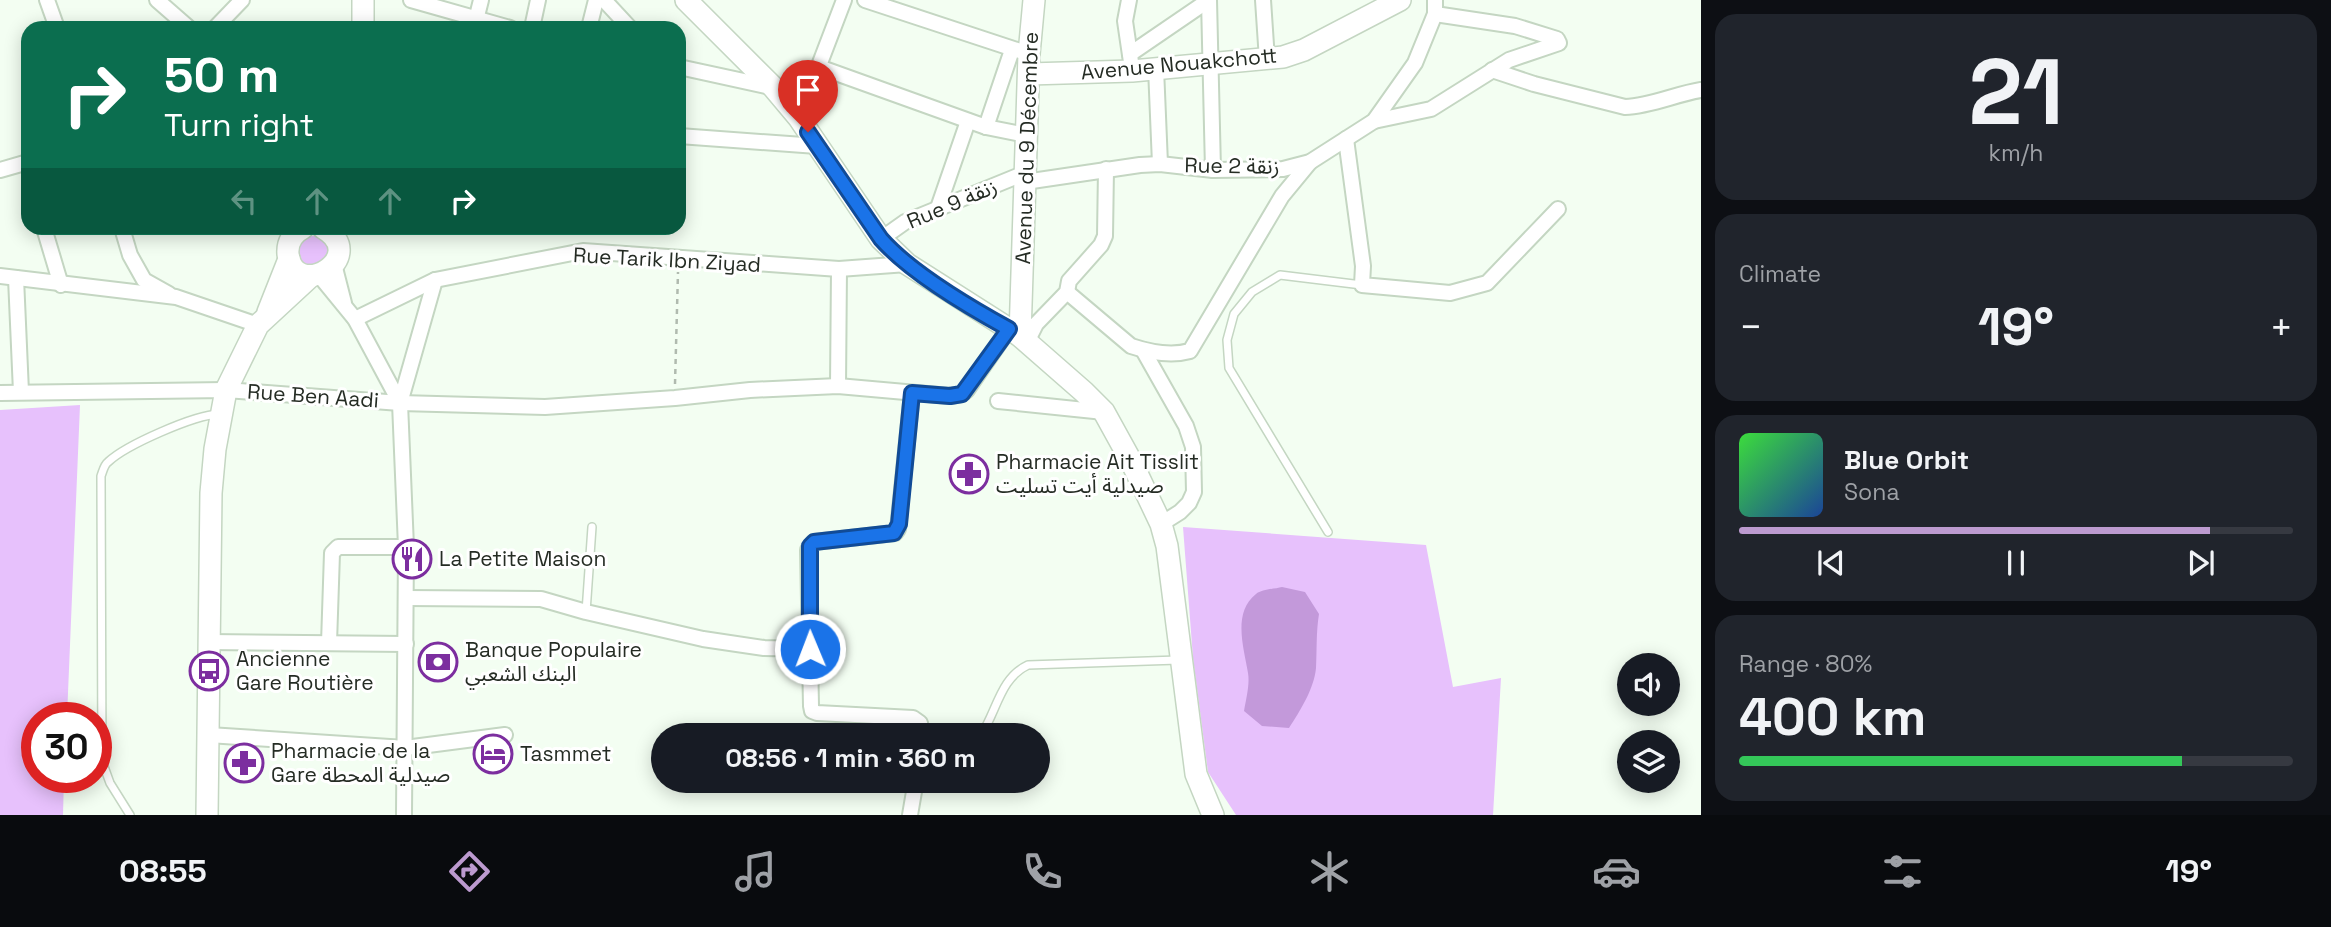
<!DOCTYPE html>
<html lang="en">
<head>
<meta charset="utf-8">
<style>
	:root { --surface:#171b24; --page:#20242c; --text:#f1f3f6; --muted:#9ea1a6; --line:#363941; --accent:#bc9acf }
	body { margin:0; font-family:"Space Grotesk","Noto Sans Arabic",sans-serif; background:var(--page); color:var(--text); height:100vh; display:flex; flex-direction:column; font-size:26px; white-space:nowrap }
	* { box-sizing:border-box; margin:0 }
	p { font-size:23px; color:var(--muted) }
	.icon { flex:none; width:38px; height:38px; fill:none; stroke:currentColor; stroke-width:2; stroke-linecap:round; stroke-linejoin:round }
	.map { position:relative; flex:1; overflow:hidden }
	.details { display:flex; flex-direction:column; gap:14px; padding:14px; background:#0d0f14; width:630px }
	.details>* { flex:none }
	.guide { position:absolute; left:21px; top:21px; width:665px; height:214px; border-radius:21px; box-shadow:0 4px 18px #0003; background:#0b6e4f; color:#fff; overflow:hidden }
	.fabs { position:absolute; left:1617px; top:653px; display:grid; gap:14px }
	.fabs a { display:grid; place-items:center; width:63px; height:63px; border-radius:50%; background:var(--surface); box-shadow:0 4px 18px #0003; font-size:35px }
	.speed { position:absolute; left:21px; top:702px; display:flex; gap:14px; font-size:35px; font-weight:700; text-align:center }
	.speed>* { display:grid; place-content:center; width:91px; height:91px; border-radius:50%; background:var(--surface); box-shadow:0 4px 18px #0003; line-height:1 }
	.speed .limit { border:10px solid #d22; background:#fff; color:#111 }
	.pin { position:absolute; display:grid; place-items:center; width:60px; height:60px; color:#fff; margin:-72px -30px; border-radius:50% 50% 50% 0; rotate:-45deg; box-shadow:0 0 7px #0007 }
	.pin .icon { rotate:45deg }
	.me { position:absolute; width:77px; margin:-38px; rotate:359deg; stroke-linejoin:round; filter:drop-shadow(0 0 5px #0008) }
	.turn { display:flex; align-items:center; gap:24px; height:147px; padding:0 28px; font-size:32px }
	.turn .icon { width:91px; height:91px; stroke-width:2.5 }
	.turn b { display:block; font-size:49px; line-height:60px }
	.lanes { display:flex; align-items:center; height:66px; padding:0 28px; background:#0003; justify-content:center; gap:35px; direction:ltr }
	.lanes .off { opacity:.35 }
	.big { font-size:52px; font-weight:800; line-height:1.1 }
	.details .widget { flex:1; display:flex; flex-direction:column; justify-content:center; gap:10px; min-width:0; padding:0 24px; border-radius:21px; background:var(--page) }
	.details .dial { align-items:center; gap:0 }
	.dial b { font-size:91px; line-height:1 }
	.song { display:flex; align-items:center; gap:21px }
	.cover { width:84px; height:84px; border-radius:10px; background:linear-gradient(135deg,hsl(120 70% 55%),hsl(220 70% 35%)) }
	.played { height:7px; border-radius:4px; background:linear-gradient(90deg,var(--accent) 85%,var(--line) 85%) }
	.keys { display:flex; justify-content:space-around; direction:ltr }
	.heat { display:flex; justify-content:space-between; align-items:center; font-size:38px; direction:ltr }
	.charge { height:10px; border-radius:5px; background:linear-gradient(90deg,#34c759 80%,var(--line) 0) }
	.trip { position:absolute; left:651px; top:723px; width:399px; height:70px; border-radius:35px; background:var(--surface); box-shadow:0 4px 18px #0003; font-weight:800; line-height:70px; text-align:center }
	.menu { display:flex; height:112px; justify-content:space-around; align-items:center; background:#090b0e; color:var(--muted) }
	.menu .icon { width:49px; height:49px }
	.menu .selected { color:var(--accent) }
	.menu b { font-size:32px; color:var(--text) }
	main { display:flex; flex:1; min-height:0 }
	.map>svg:first-child { display:block }
	.green { fill:#e7c1fc }
	.water { fill:#c399da }
	.lines { fill:none; stroke-linecap:round; stroke-linejoin:round }
	.lane-casing { stroke:#c4d6c2; stroke-width:10 }
	.street-casing { stroke:#c4d6c2; stroke-width:18 }
	.secondary-casing { stroke:#c4d6c2; stroke-width:24 }
	.path { stroke:#b0baaf; stroke-width:2.5; stroke-dasharray:5 5; stroke-linecap:butt }
	.lane { stroke:#fff; stroke-width:7 }
	.street { stroke:#fff; stroke-width:14 }
	.secondary { stroke:#fff; stroke-width:21 }
	.route-casing { stroke:#114b97; stroke-width:18 }
	.route { stroke:#1a73e8; stroke-width:12 }
	.labels { text-anchor:middle; stroke-width:6; stroke-linejoin:round; paint-order:stroke }
	.street-label { font-size:21px; fill:#252c24; stroke:#fff }
	.poi-label { font-size:21px; fill:#252c24; stroke:#fff; text-anchor:start }
</style>
</head>
<body>
<main>
<div class="map">
<svg width="1701" height="815" viewBox="0 0 1701 815">
	<rect width="100%" height="100%" fill="#f3fef2"/>
	<!-- green -->
	<g class="green">
		<circle cx="313" cy="251" r="15"/>
		<path d="M80,405L67,717L37,718V777H64L63,815H0V410Z"/>
		<path d="M1183,527L1426,545L1453,687L1501,678L1493,815H1236L1208,772L1193,658Z"/>
	</g>
	<!-- water -->
	<path class="water" d="M1282,587L1305,592L1319,614C1316,632 1317,650 1316,668C1314,689 1300,711 1289,728L1262,726L1244,711C1246,699 1250,684 1248,673C1244,648 1232,613 1256,594C1262,589 1275,589 1282,587Z"/>
	<g class="lines">
		<defs>
			<g id="lane">
				<path d="M1328,532L1229,368L1227,340L1234,314L1252,292L1280,275L1362,285"/>
				<path d="M586,612L592,527"/>
				<path d="M981,735C997,711 1000,678 1028,665L1178,660"/>
				<path d="M130,815L110,783L102,761L101,476C103,471 104,465 108,462C126,445 194,415 219,414"/>
			</g>
			<g id="street">
				<path d="M47,0L57,28"/>
				<path d="M157,0L189,28"/>
				<path d="M411,0L510,28"/>
				<path d="M604,0L630,28"/>
				<path d="M865,0L1029,54"/>
				<path d="M1129,0L1125,21L1131,62"/>
				<path d="M1209,0L1213,170"/>
				<path d="M1263,0L1267,60"/>
				<path d="M476,20L481,0"/>
				<path d="M215,28L242,0"/>
				<path d="M532,28L538,0"/>
				<path d="M589,28L596,0"/>
				<path d="M1130,54L1209,0"/>
				<path d="M679,67L771,87"/>
				<path d="M819,67L986,127L1026,135"/>
				<path d="M1156,68L1160,164"/>
				<path d="M1492,70L1534,84L1625,107C1651,106 1676,94 1701,90"/>
				<path d="M799,118L844,0"/>
				<path d="M1374,121L1431,109L1509,60L1559,43L1557,39L1515,26L1435,14"/>
				<path d="M986,127L1012,50"/>
				<path d="M679,136L817,146"/>
				<path d="M1346,139L1363,266L1362,285L1450,293L1487,283L1558,209"/>
				<path d="M0,170L28,162"/>
				<path d="M1025,182L1140,165L1160,164L1213,170L1283,169L1310,162L1374,121L1415,63L1435,14V0"/>
				<path d="M938,208L968,121"/>
				<path d="M44,228L61,285"/>
				<path d="M122,228L130,255L144,280L169,294"/>
				<path d="M881,239L905,222L1025,173"/>
				<path d="M334,264L344,303"/>
				<path d="M319,275L355,319L400,403L406,547L404,815"/>
				<path d="M0,276L176,297L258,325"/>
				<path d="M16,278L21,392"/>
				<path d="M1067,292L1131,346C1149,352 1172,356 1190,351L1282,196L1310,162"/>
				<path d="M355,319L435,280L583,251L839,269L907,264"/>
				<path d="M1027,342L1036,324L1067,292L1069,281L1101,245L1105,236L1106,169"/>
				<path d="M1143,350L1186,426L1193,447L1194,492L1189,503L1180,512L1161,524"/>
				<path d="M838,386L839,269"/>
				<path d="M0,393L226,390L400,403L545,407L675,398L750,390L838,386L950,396L962,394L967,390L1009,329"/>
				<path d="M912,393L898,529L895,533L814,542L808,550L811,706L812,711L817,713L913,718L920,723L922,735"/>
				<path d="M998,401L1104,412"/>
				<path d="M400,403L435,280"/>
				<path d="M406,598L541,599L586,612L703,639L764,648L810,649"/>
				<path d="M208,642L406,644"/>
				<path d="M329,643L332,553L338,547H406"/>
				<path d="M209,735L405,748L505,735"/>
				<path d="M910,815L916,780"/>
			</g>
			<g id="secondary">
				<path d="M686,0L773,87L799,118L881,239L907,264L1020,336L1084,392L1104,412L1131,461L1161,524L1167,546L1196,774L1213,815"/>
				<path d="M363,28V0"/>
				<path d="M1029,74L1132,71L1283,57L1304,50L1400,0"/>
				<path d="M303,228C293,233 287,242 288,254C294,303 372,257 323,228"/>
				<path d="M268,312L289,259"/>
				<path d="M1020,336L1029,54L1034,0"/>
				<path d="M207,815L211,493L215,449L226,390L258,325L311,276"/>
			</g>
		</defs>
		<!-- lane casing -->
		<use href="#lane" class="lane-casing"/>
		<!-- street casing -->
		<use href="#street" class="street-casing"/>
		<!-- secondary casing -->
		<use href="#secondary" class="secondary-casing"/>
		<!-- path -->
		<path class="path" d="M675,384L678,272"/>
		<!-- lane -->
		<use href="#lane" class="lane"/>
		<!-- street -->
		<use href="#street" class="street"/>
		<!-- secondary -->
		<use href="#secondary" class="secondary"/>
	</g>
	<g class="lines">
		<defs>
			<path id="route" d="M808,132L881,239C910,272 969,307 1009,329L962,394L950,396L912,393L899,524L894,533L814,542L810,546V649"/>
		</defs>
		<!-- route casing -->
		<use href="#route" class="route-casing"/>
		<!-- route -->
		<use href="#route" class="route"/>
	</g>
	<!-- icons -->
	<defs>
		<symbol id="pharmacy-ring" viewBox="-11 -11 22 22"><circle r="9.5" fill="#fff" stroke="#7c2e9f" stroke-width="1.5"/><path d="M-2-6h4v4h4v4h-4v4h-4v-4h-4v-4h4Z" fill="#7c2e9f"/></symbol>
		<symbol id="restaurant-ring" viewBox="-11 -11 22 22"><circle r="9.5" fill="#fff" stroke="#7c2e9f" stroke-width="1.5"/><path d="M-5-6h1v4h1v-4h1v4h1v-4h1v5L-1.5 .5V6h-2V.5L-5-1ZM5-6V6H3V1.5H1.5Q1.5-4 5-6Z" fill="#7c2e9f"/></symbol>
		<symbol id="bank-ring" viewBox="-11 -11 22 22"><circle r="9.5" fill="#fff" stroke="#7c2e9f" stroke-width="1.5"/><path d="M-6-4H6V4H-6ZM0-2.3a2.3 2.3 0 1 0 0 4.6a2.3 2.3 0 1 0 0-4.6Z" fill="#7c2e9f"/></symbol>
		<symbol id="bus-ring" viewBox="-11 -11 22 22"><circle r="9.5" fill="#fff" stroke="#7c2e9f" stroke-width="1.5"/><path d="M-5-6H5V4H4V6H2V4H-2V6H-4V4H-5ZM-3.5-4V0h7V-4ZM-3.5 1.2v1.5H-2V1.2ZM2 1.2v1.5H3.5V1.2Z" fill="#7c2e9f"/></symbol>
		<symbol id="hotel-ring" viewBox="-11 -11 22 22"><circle r="9.5" fill="#fff" stroke="#7c2e9f" stroke-width="1.5"/><path d="M-6-4.5h1.5V1H6V5H4.5V3h-9V5H-6ZM-4 0a1.8 1.8 0 1 1 3.6 0ZM.5 0V-2.5h3Q6-2.5 6 0Z" fill="#7c2e9f"/></symbol>
	</defs>
	<g fill-rule="evenodd">
		<use href="#pharmacy-ring" x="947" y="452" width="44" height="44"/>
		<use href="#restaurant-ring" x="390" y="537" width="44" height="44"/>
		<use href="#bank-ring" x="416" y="640" width="44" height="44"/>
		<use href="#bus-ring" x="187" y="649" width="44" height="44"/>
		<use href="#hotel-ring" x="471" y="732" width="44" height="44"/>
		<use href="#pharmacy-ring" x="222" y="741" width="44" height="44"/>
	</g>
	<g class="labels">
		<!-- street labels -->
		<g class="street-label">
			<text transform="translate(1179 64) rotate(-5)" y="7">Avenue Nouakchott</text>
			<text transform="translate(1027 148) rotate(-88)" y="7">Avenue du 9 Décembre</text>
			<text transform="translate(1232 166) rotate(1)" y="7">Rue 2 زنقة</text>
			<text transform="translate(952 204) rotate(-23)" y="7">Rue 9 زنقة</text>
			<text transform="translate(667 260) rotate(3)" y="7">Rue Tarik Ibn Ziyad</text>
			<text transform="translate(313 396) rotate(4)" y="7">Rue Ben Aadi</text>
		</g>
		<!-- poi labels -->
		<g class="poi-label">
			<text x="996" y="469">Pharmacie Ait Tisslit<tspan x="996" dy="24">صيدلية أيت تسليت</tspan></text>
			<text x="439" y="566">La Petite Maison</text>
			<text x="465" y="657">Banque Populaire<tspan x="465" dy="24">البنك الشعبي</tspan></text>
			<text x="236" y="666">Ancienne<tspan x="236" dy="24">Gare Routière</tspan></text>
			<text x="271" y="758">Pharmacie de la<tspan x="271" dy="24">Gare صيدلية المحطة</tspan></text>
			<text x="520" y="761">Tasmmet</text>
		</g>
	</g>
</svg>
<div class="fabs">
<a><svg class="icon" aria-label="sound" viewBox="0 0 24 24"><path d="M4 9h4l5-4v14l-5-4H4zM17 9q2 3 0 6"/></svg></a>
<a><svg class="icon" aria-label="layers" viewBox="0 0 24 24"><path d="M12 4l9 5-9 5-9-5zM3 14l9 5 9-5"/></svg></a>
</div>
<div class="speed"><div class="limit">30</div></div>
<div class="pin" style="left:808px;top:132px;background:#d93025"><svg class="icon" aria-label="arrive" viewBox="0 0 24 24"><path d="M6 21V4h12l-3 4 3 4H6"/></svg></div>
<svg class="me" style="left:810px;top:649px" viewBox="-20 -20 40 40"><circle r="17" fill="#1a73e8" stroke="#fff" stroke-width="3"/><path d="M0-11L8 9 0 5-8 9z" fill="#fff"/></svg>
<div class="trip">08:56 · 1 min · 360 m</div>
<div class="guide">
<div class="turn"><svg class="icon" aria-label="right" viewBox="0 0 24 24"><path d="M7 20v-9h11M14 6l5 5-5 5"/></svg><div><b>50 m</b>Turn right</div></div>
<div class="lanes"><svg class="icon off" aria-label="left" viewBox="0 0 24 24"><path d="M17 20v-9H6M10 6l-5 5 5 5"/></svg><svg class="icon off" aria-label="ahead" viewBox="0 0 24 24"><path d="M12 20V5M6 11l6-6 6 6"/></svg><svg class="icon off" aria-label="ahead" viewBox="0 0 24 24"><path d="M12 20V5M6 11l6-6 6 6"/></svg><svg class="icon" aria-label="right" viewBox="0 0 24 24"><path d="M7 20v-9h11M14 6l5 5-5 5"/></svg></div>
</div>
</div>
<section class="details">
<div class="widget dial"><b>21</b><p>km/h</p></div>
<div class="widget"><p>Climate</p>
<div class="heat"><a>−</a><b class="big">19°</b><a>+</a></div>
</div>
<div class="widget">
<div class="song"><i class="cover"></i><div><b>Blue Orbit</b><p>Sona</p></div></div>
<div class="played"></div>
<div class="keys"><svg class="icon" aria-label="previous" viewBox="0 0 24 24"><path d="M18 5L8 12l10 7zM5 5v14"/></svg><svg class="icon" aria-label="pause" viewBox="0 0 24 24"><path d="M8 5v14M16 5v14"/></svg><svg class="icon" aria-label="next" viewBox="0 0 24 24"><path d="M6 5l10 7-10 7zM19 5v14"/></svg></div>
</div>
<div class="widget"><p>Range · 80%</p><b class="big">400 km</b><div class="charge"></div></div>
</section>
</main>
<nav class="menu">
<b>08:55</b>
<svg class="icon selected" aria-label="directions" viewBox="0 0 24 24"><path d="M12 3l9 9-9 9-9-9zM9 14v-3h6M13 9l2 2-2 2"/></svg>
<svg class="icon" aria-label="music" viewBox="0 0 24 24"><path d="M9 18V5l10-2v13"/><circle cx="6" cy="18" r="3"/><circle cx="16" cy="16" r="3"/></svg>
<svg class="icon" aria-label="phone" viewBox="0 0 24 24"><path d="M5 4h4l2 5-3 2q2 4 5 5l2-3 5 2v4C11 20 4 13 5 4z"/></svg>
<svg class="icon" aria-label="climate" viewBox="0 0 24 24"><path d="M12 3v18M4 7l16 10M4 17L20 7"/></svg>
<svg class="icon" aria-label="car" viewBox="0 0 24 24"><path d="M5 17H2v-5l4-1 3-4h7l3 4 3 1v5h-3M9 17h6M6 11h13"/><circle cx="7" cy="17" r="2"/><circle cx="17" cy="17" r="2"/></svg>
<svg class="icon" aria-label="filters" viewBox="0 0 24 24"><path d="M4 7h16M4 17h16"/><circle cx="9" cy="7" r="2"/><circle cx="15" cy="17" r="2"/></svg>
<b>19°</b>
</nav>
</body>
</html>
